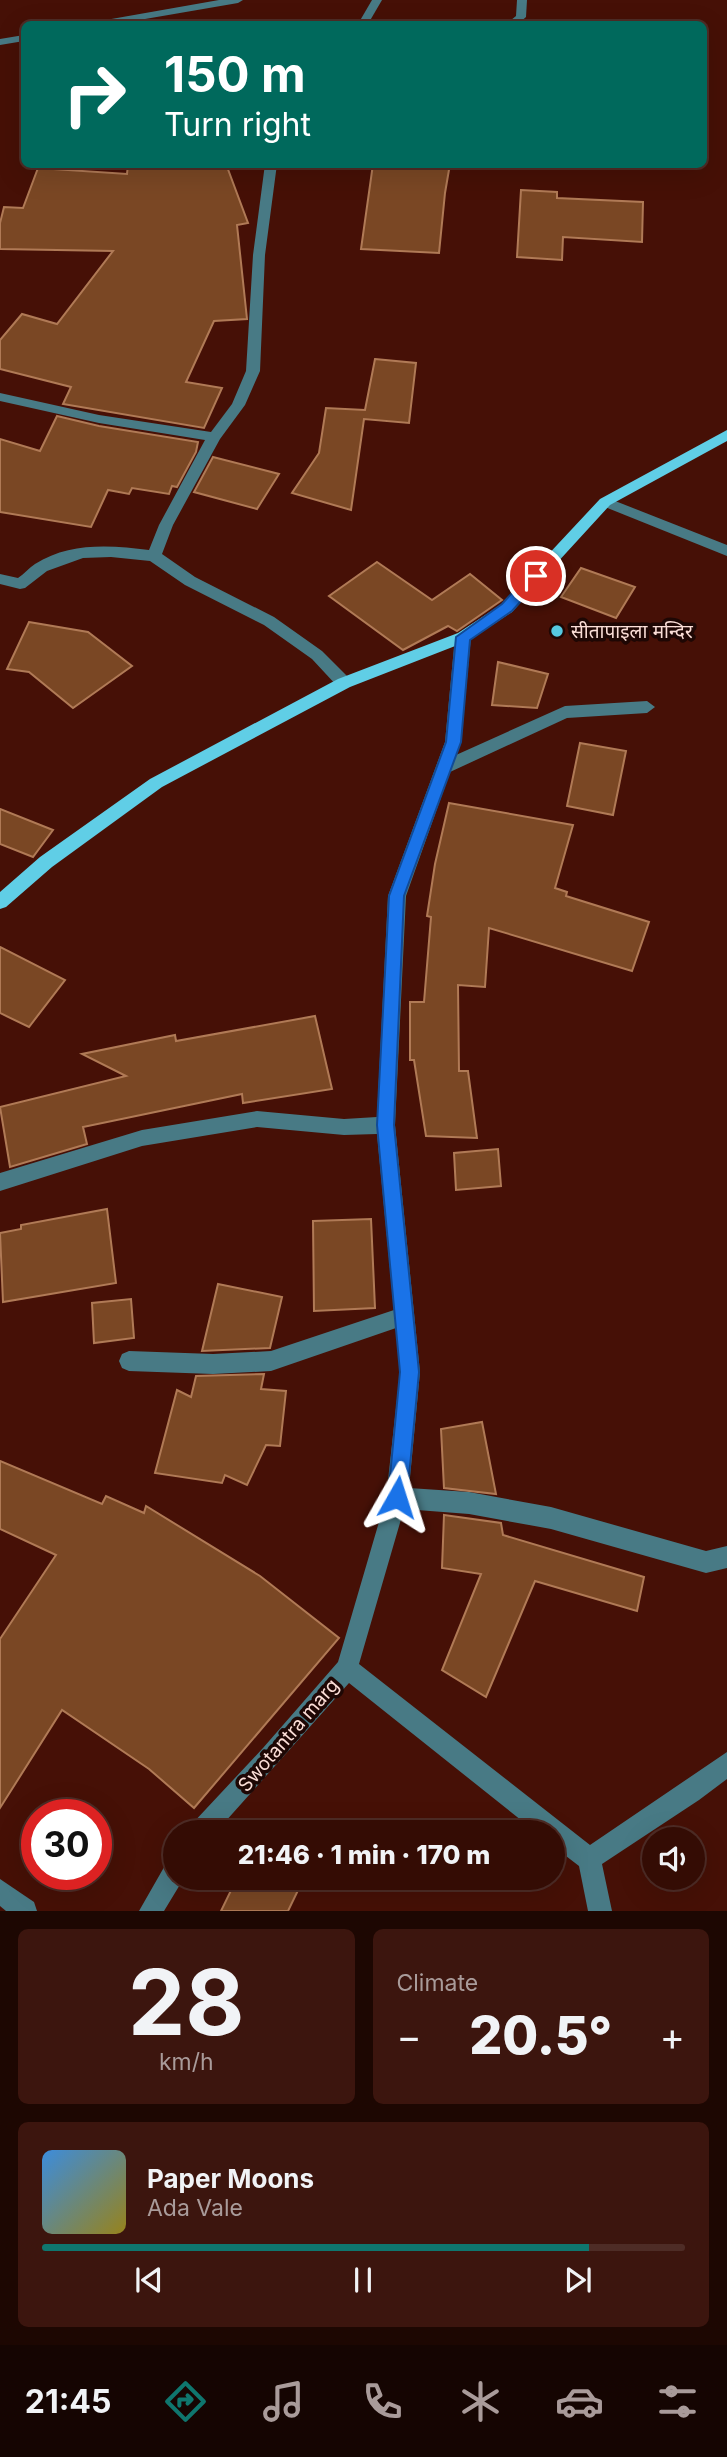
<!DOCTYPE html>
<html lang="en">
<head>
<meta charset="utf-8">
<style>
	:root { --surface:#340c04; --page:#3c150e; --text:#f1f3f6; --muted:#a99b9a; --line:#4e2c26; --accent:#0f766e }
	body { margin:0; font-family:Inter,"Noto Sans Devanagari",sans-serif; background:var(--page); color:var(--text); height:100vh; display:flex; flex-direction:column; font-size:26px; white-space:nowrap }
	* { box-sizing:border-box; margin:0 }
	p { font-size:23px; color:var(--muted) }
	.icon { flex:none; width:38px; height:38px; fill:none; stroke:currentColor; stroke-width:2; stroke-linecap:round; stroke-linejoin:round }
	.map { position:relative; height:1911px; overflow:hidden }
	.sheet { display:flex; flex-direction:column; gap:18px; padding:18px; background:#1d0702; flex:1 }
	.sheet>* { flex:none }
	.hud { position:absolute; left:21px; top:21px; width:686px; height:147px; border-radius:10px; box-shadow:0 7px 28px #0002,0 0 0 2px var(--line); background:#00695c; color:#fff; overflow:hidden }
	.buttons { position:absolute; left:642px; top:1827px; display:grid; gap:14px }
	.buttons a { display:grid; place-items:center; width:63px; height:63px; border-radius:50%; background:var(--surface); box-shadow:0 7px 28px #0002,0 0 0 2px var(--line); font-size:35px }
	.speed { position:absolute; left:21px; top:1799px; display:flex; gap:14px; font-size:35px; font-weight:700; text-align:center }
	.speed>* { display:grid; place-content:center; width:91px; height:91px; border-radius:50%; background:var(--surface); box-shadow:0 7px 28px #0002,0 0 0 2px var(--line); line-height:1 }
	.speed .limit { border:10px solid #d22; background:#fff; color:#111 }
	.pin { position:absolute; display:grid; place-items:center; width:60px; height:60px; color:#fff; margin:-30px; border:4px solid #fff; border-radius:50%; box-shadow:0 2px 7px #0007 }
	.me { position:absolute; width:77px; margin:-38px; rotate:6deg; stroke-linejoin:round; filter:drop-shadow(0 0 5px #0008) }
	.turn { display:flex; align-items:center; gap:24px; height:147px; padding:0 28px; font-size:32px }
	.turn .icon { width:91px; height:91px; stroke-width:2.5 }
	.turn b { display:block; font-size:49px; line-height:60px }
	.big { font-size:52px; font-weight:800; line-height:1.1 }
	.sheet .widget { flex:1; display:flex; flex-direction:column; justify-content:center; gap:10px; min-width:0; padding:0 24px; border-radius:10px; background:var(--page) }
	.sheet .dial { align-items:center; gap:0 }
	.dial b { font-size:91px; line-height:1 }
	.song { display:flex; align-items:center; gap:21px }
	.cover { width:84px; height:84px; border-radius:10px; background:linear-gradient(135deg,hsl(210 70% 55%),hsl(50 70% 35%)) }
	.played { height:7px; border-radius:4px; background:linear-gradient(90deg,var(--accent) 85%,var(--line) 85%) }
	.keys { display:flex; justify-content:space-around; direction:ltr }
	.heat { display:flex; justify-content:space-between; align-items:center; font-size:38px; direction:ltr }
	.sheet .tiles { flex:1; display:grid; gap:18px; grid-template-columns:1fr 1fr }
	.widget:last-child { grid-column:span 2 }
	.trip { position:absolute; left:163px; top:1820px; width:402px; height:70px; border-radius:35px; background:var(--surface); box-shadow:0 7px 28px #0002,0 0 0 2px var(--line); font-weight:800; line-height:70px; text-align:center }
	.dock { display:flex; height:112px; justify-content:space-around; align-items:center; background:#150502; color:var(--muted) }
	.dock .icon { width:49px; height:49px }
	.dock .active { color:var(--accent) }
	.dock b { font-size:32px; color:var(--text) }
	.map>svg:first-child { display:block }
	.building { fill:#7a4724; stroke:#b07a56; stroke-width:2 }
	.lines { fill:none; stroke-linecap:round; stroke-linejoin:round }
	.minor { fill:#487a85; fill-rule:evenodd }
	.major { fill:#60cee6; fill-rule:evenodd }
	.route { fill:#1a73e8; stroke:#114b97; stroke-width:2 }
	.poi-dot { fill:#56c9e1; stroke:#1e0704; stroke-width:2.5 }
	.labels { text-anchor:middle; stroke-width:7; stroke-linejoin:round; paint-order:stroke }
	.poi-label { font-size:19px; fill:#fbded7; stroke:#1e0704; text-anchor:start }
	.street-label { font-size:19px; fill:#fbded7; stroke:#1e0704 }
</style>
</head>
<body>
<div class="map">
<svg width="727" height="1911" viewBox="0 0 727 1911">
	<rect width="100%" height="100%" fill="#461006"/>
	<!-- building -->
	<g class="building">
		<path d="M128,164H226L248,223L237,225L247,319L214,321L186,382L222,388L204,428L63,404L71,387L0,369V340L22,314L57,324L113,251L0,249V223L4,207L23,208L38,168L127,174Z"/>
		<path d="M373,164H450L445,193L439,253L361,249Z"/>
		<path d="M521,190L557,192V198L643,202L642,242L563,237L562,260L517,257Z"/>
		<path d="M375,359L416,363L409,423L364,419L351,510L292,493L319,453L326,408L365,410Z"/>
		<path d="M57,416L99,426L198,442L196,452L177,487L172,486L169,494L132,488L129,494L108,490L91,527L0,512V439L40,451Z"/>
		<path d="M213,457L279,474L257,509L194,492Z"/>
		<path d="M377,562L432,600L470,574L502,600L457,631L448,626L403,650L329,596Z"/>
		<path d="M581,568L635,587L616,618L561,597Z"/>
		<path d="M29,622L88,632L132,666L73,708L29,672L7,669Z"/>
		<path d="M498,662L548,674L537,708L492,705Z"/>
		<path d="M580,743L626,751L613,815L567,806Z"/>
		<path d="M449,803L573,825L555,888L567,892L566,896L649,922L632,971L489,928L485,987L458,985L459,1071H468L477,1138L426,1136L414,1060H410V1002H424L431,917L427,916L435,864Z"/>
		<path d="M0,809L53,830L33,857L0,844Z"/>
		<path d="M0,947L65,980L29,1027L0,1013Z"/>
		<path d="M315,1016L332,1089L243,1103L242,1094L83,1127L87,1144L10,1167L0,1107L126,1076L82,1054L175,1035L176,1041Z"/>
		<path d="M498,1149L501,1186L456,1190L454,1153Z"/>
		<path d="M107,1209L116,1283L3,1302L0,1233L21,1229V1225Z"/>
		<path d="M371,1219L375,1308L314,1311L313,1221Z"/>
		<path d="M218,1284L282,1297L270,1348L202,1351Z"/>
		<path d="M131,1299L134,1338L94,1343L92,1303Z"/>
		<path d="M264,1374L261,1389L286,1391L280,1446L266,1445L247,1485L225,1475L222,1483L155,1473L177,1390L191,1397L196,1376Z"/>
		<path d="M482,1422L496,1494L444,1488L441,1429Z"/>
		<path d="M0,1461L102,1504L106,1496L144,1513L146,1506L260,1576L339,1638L194,1808L149,1769L62,1710L0,1808V1639L56,1555L0,1529Z"/>
		<path d="M444,1515L501,1523L503,1535L644,1577L637,1611L535,1581L486,1697L442,1670L481,1574L442,1568Z"/>
		<path d="M237,1878H304L288,1911H221Z"/>
	</g>
	<g class="lines">
		<!-- minor -->
		<g class="minor">
			<path d="M219,0H243L238,3L116,24H94L100,21Z"/>
			<path d="M372,0H382L368,24H358Z"/>
			<path d="M517,0H527L526,17L518,24H506L516,16Z"/>
			<path d="M24,35V41L0,45V39Z"/>
			<path d="M265,164H277L265,255L260,371L245,405L220,439L173,525L162,554L195,577L274,617L322,651L350,679L352,683L350,687H338L312,659L264,625L185,585L150,561L111,557L83,558L47,571L25,588L20,589L0,584V574L18,578C24,574 29,568 35,564C69,542 111,545 149,550L159,525L205,440L99,423L0,401V393L99,415L211,432L232,404L246,371L253,255Z"/>
			<path d="M605,497L727,545V556L600,505L598,502Z"/>
			<path d="M463,631L471,637L461,742L456,755L565,706L647,701L655,707L647,713L567,718L450,772L406,896L395,1125L420,1372L409,1488L469,1492L551,1507L706,1551L727,1546V1568L706,1573L551,1529L469,1514L404,1509L359,1664L590,1845L727,1752V1779L699,1800L602,1864L612,1911H588L579,1866L553,1846V1832H536L349,1683L216,1832H188L192,1824L263,1748L338,1662L386,1498L400,1372L396,1328L271,1371L213,1374L129,1371L122,1368L119,1361L122,1354L129,1351L213,1354L271,1351L394,1310L377,1134L344,1135L257,1127L142,1146L0,1191V1173L142,1130L257,1111L344,1119L377,1117L388,896L445,742L455,637Z"/>
			<path d="M175,1858V1878H184L164,1911H139L167,1862Z"/>
			<path d="M0,1879L34,1902L37,1911H6L0,1906Z"/>
		</g>
		<!-- major -->
		<path class="major" d="M727,430V441L610,505L512,612L468,641L350,687L162,787L52,867L6,907L0,909V892L40,857L150,779L338,679L458,633L502,604L600,499Z"/>
	</g>
	<!-- route -->
	<path class="route" d="M536,571L541,572V579L512,611L470,640L461,742L404,896L394,1125L419,1372L407,1497L404,1504L397,1507L391,1504L388,1497L400,1372L377,1125L389,896L446,742L456,637L502,604L531,572Z"/>
	<!-- markers -->
	<circle class="poi-dot" cx="557" cy="631" r="7"/>
	<g class="labels">
		<!-- poi labels -->
		<g class="poi-label">
			<text x="571" y="638">सीतापाइला मन्दिर</text>
		</g>
		<!-- street labels -->
		<g class="street-label">
			<text transform="translate(288 1735) rotate(-49)" y="7">Swotantra marg</text>
		</g>
	</g>
</svg>
<div class="buttons">
<a><svg class="icon" aria-label="sound" viewBox="0 0 24 24"><path d="M4 9h4l5-4v14l-5-4H4zM17 9q2 3 0 6"/></svg></a>
</div>
<div class="speed"><div class="limit">30</div></div>
<div class="pin" style="left:536px;top:576px;background:#d93025"><svg class="icon" aria-label="arrive" viewBox="0 0 24 24"><path d="M6 21V4h12l-3 4 3 4H6"/></svg></div>
<svg class="me" style="left:397px;top:1497px" viewBox="-20 -20 40 40"><path d="M0-17L14 15 0 8-14 15z" fill="#1a73e8" stroke="#fff" stroke-width="4"/></svg>
<div class="trip">21:46 · 1 min · 170 m</div>
<div class="hud">
<div class="turn"><svg class="icon" aria-label="right" viewBox="0 0 24 24"><path d="M7 20v-9h11M14 6l5 5-5 5"/></svg><div><b>150 m</b>Turn right</div></div>
</div>
</div>
<section class="sheet">
<div class="tiles">
<div class="widget dial"><b>28</b><p>km/h</p></div>
<div class="widget"><p>Climate</p>
<div class="heat"><a>−</a><b class="big">20.5°</b><a>+</a></div>
</div>
<div class="widget">
<div class="song"><i class="cover"></i><div><b>Paper Moons</b><p>Ada Vale</p></div></div>
<div class="played"></div>
<div class="keys"><svg class="icon" aria-label="previous" viewBox="0 0 24 24"><path d="M18 5L8 12l10 7zM5 5v14"/></svg><svg class="icon" aria-label="pause" viewBox="0 0 24 24"><path d="M8 5v14M16 5v14"/></svg><svg class="icon" aria-label="next" viewBox="0 0 24 24"><path d="M6 5l10 7-10 7zM19 5v14"/></svg></div>
</div>
</div>
</section>
<nav class="dock">
<b>21:45</b>
<svg class="icon active" aria-label="directions" viewBox="0 0 24 24"><path d="M12 3l9 9-9 9-9-9zM9 14v-3h6M13 9l2 2-2 2"/></svg>
<svg class="icon" aria-label="music" viewBox="0 0 24 24"><path d="M9 18V5l10-2v13"/><circle cx="6" cy="18" r="3"/><circle cx="16" cy="16" r="3"/></svg>
<svg class="icon" aria-label="phone" viewBox="0 0 24 24"><path d="M5 4h4l2 5-3 2q2 4 5 5l2-3 5 2v4C11 20 4 13 5 4z"/></svg>
<svg class="icon" aria-label="climate" viewBox="0 0 24 24"><path d="M12 3v18M4 7l16 10M4 17L20 7"/></svg>
<svg class="icon" aria-label="car" viewBox="0 0 24 24"><path d="M5 17H2v-5l4-1 3-4h7l3 4 3 1v5h-3M9 17h6M6 11h13"/><circle cx="7" cy="17" r="2"/><circle cx="17" cy="17" r="2"/></svg>
<svg class="icon" aria-label="filters" viewBox="0 0 24 24"><path d="M4 7h16M4 17h16"/><circle cx="9" cy="7" r="2"/><circle cx="15" cy="17" r="2"/></svg>
</nav>
</body>
</html>
